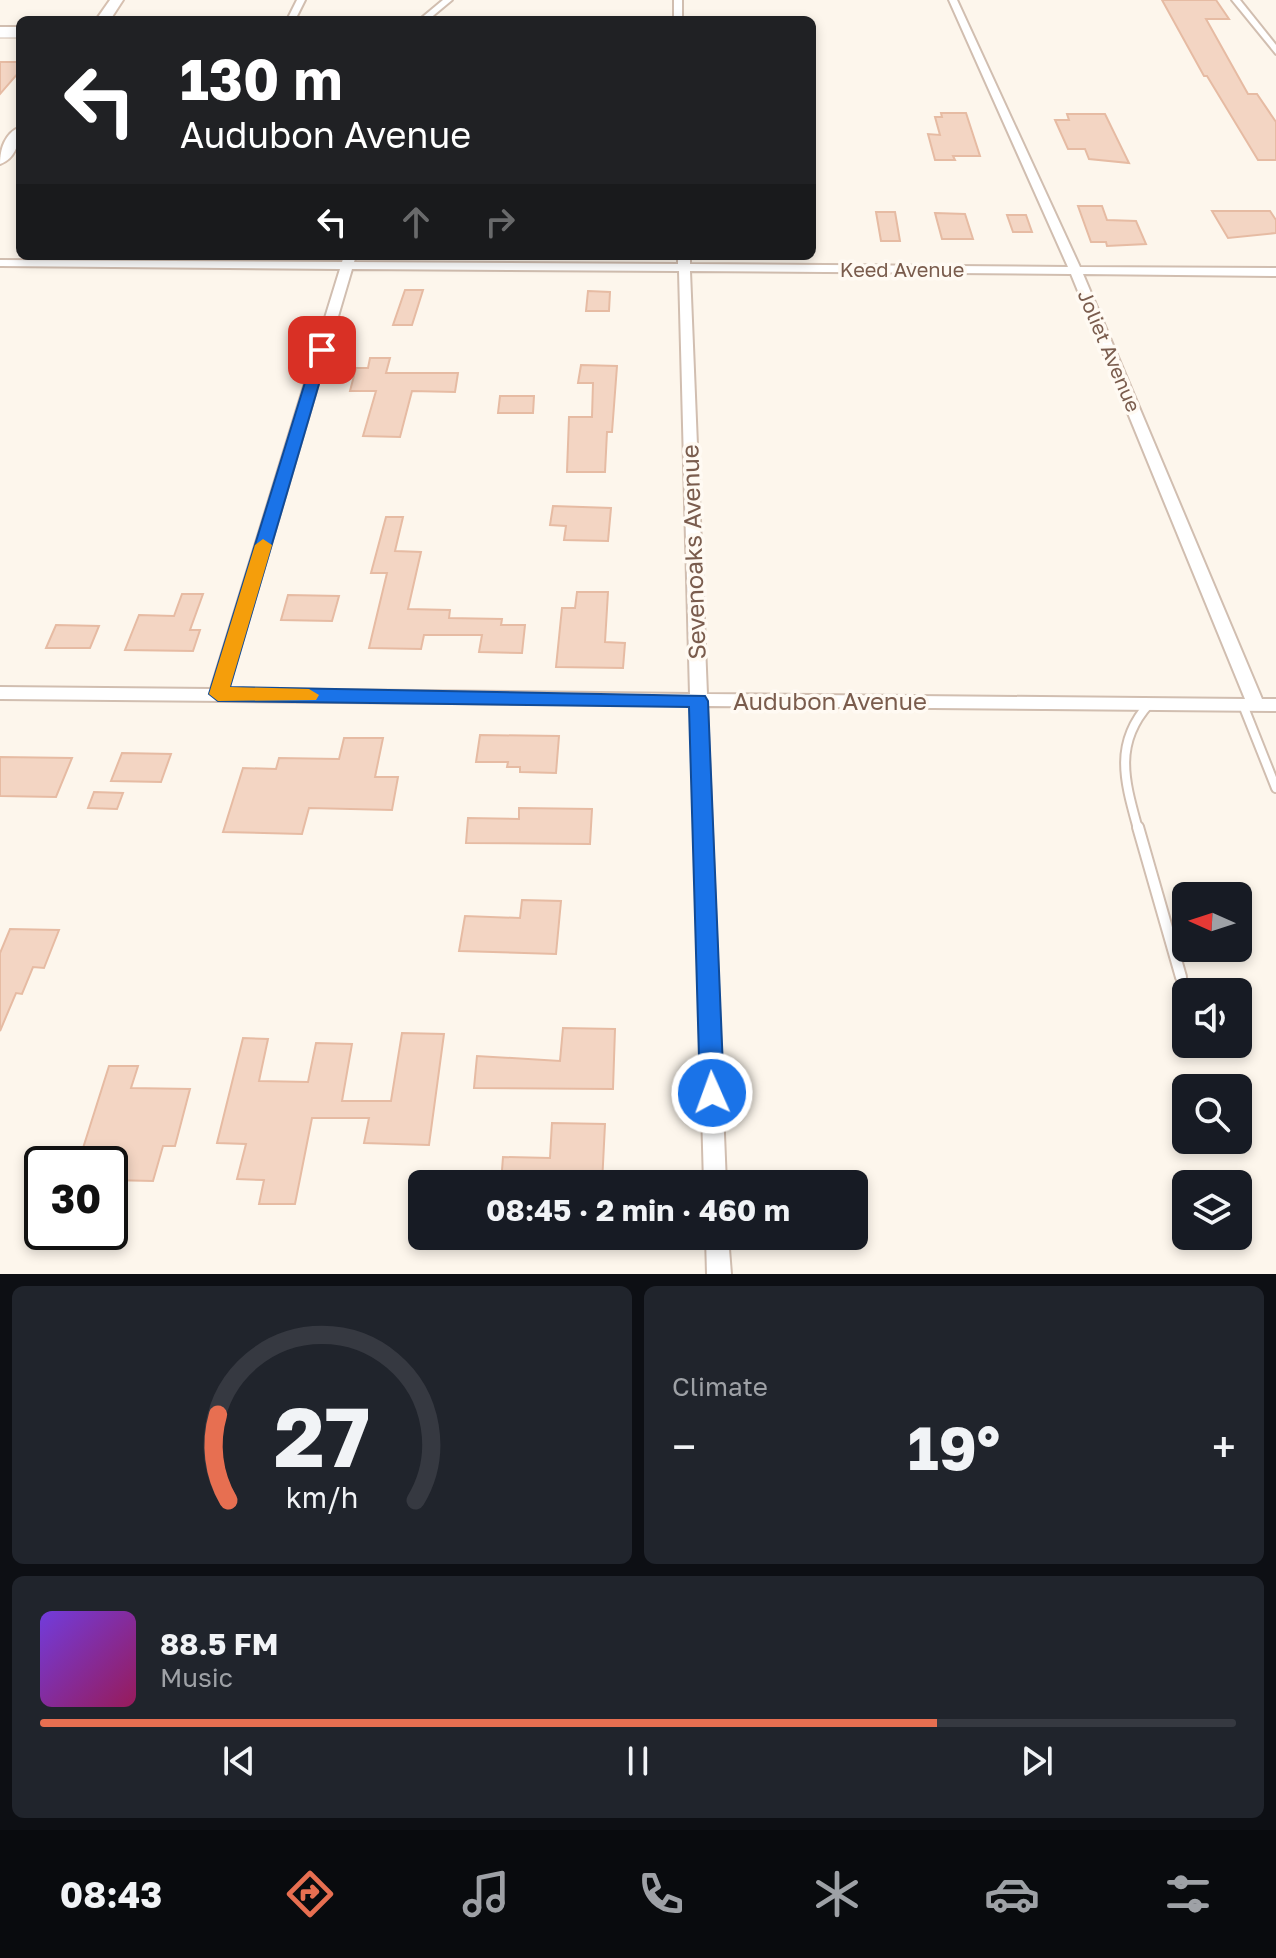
<!DOCTYPE html>
<html lang="en">
<head>
<meta charset="utf-8">
<style>
	:root { --surface:#171b24; --page:#20242c; --text:#f1f3f6; --muted:#9ea1a6; --line:#363941; --accent:#e76f51 }
	body { margin:0; font-family:"Golos Text",sans-serif; background:var(--page); color:var(--text); height:100vh; display:flex; flex-direction:column; font-size:30px; white-space:nowrap }
	* { box-sizing:border-box; margin:0 }
	p { font-size:26px; color:var(--muted) }
	.icon { flex:none; width:44px; height:44px; fill:none; stroke:currentColor; stroke-width:2; stroke-linecap:round; stroke-linejoin:round }
	.map { position:relative; height:1274px; overflow:hidden }
	.details { display:flex; flex-direction:column; gap:12px; padding:12px; background:#0d0f14; flex:1 }
	.details>* { flex:none }
	.hud { position:absolute; left:16px; top:16px; width:800px; height:244px; border-radius:12px; box-shadow:0 4px 12px #0003; background:#202124; color:#fff; overflow:hidden }
	.needle { width:52px; rotate:273deg }
	.fabs { position:absolute; left:1172px; top:882px; display:grid; gap:16px }
	.fabs a { display:grid; place-items:center; width:80px; height:80px; border-radius:12px; background:var(--surface); box-shadow:0 4px 12px #0003; font-size:40px }
	.speed { position:absolute; left:24px; top:1146px; display:flex; gap:16px; font-size:40px; font-weight:700; text-align:center }
	.speed>* { display:grid; place-content:center; width:104px; height:104px; border-radius:50%; background:var(--surface); box-shadow:0 4px 12px #0003; line-height:1 }
	.speed .limit { border:4px solid #111; border-radius:12px; background:#fff; color:#111 }
	.pin { position:absolute; display:grid; place-items:center; width:68px; height:68px; color:#fff; margin:-34px; border-radius:16px; box-shadow:0 4px 12px #0006 }
	.me { position:absolute; width:88px; margin:-44px; rotate:358deg; stroke-linejoin:round; filter:drop-shadow(0 0 6px #0008) }
	.turn { display:flex; align-items:center; gap:28px; height:168px; padding:0 32px; font-size:36px }
	.turn .icon { width:104px; height:104px; stroke-width:2.5 }
	.turn b { display:block; font-size:56px; line-height:68px }
	.lanes { display:flex; align-items:center; height:76px; padding:0 32px; background:#0003; justify-content:center; gap:40px; direction:ltr }
	.lanes .off { opacity:.35 }
	.big { font-size:60px; font-weight:700; line-height:1.1 }
	.details .tile { flex:1; display:flex; flex-direction:column; justify-content:center; gap:12px; min-width:0; padding:0 28px; border-radius:12px; background:var(--page) }
	.details .dial { align-items:center; gap:0 }
	.dial svg { height:208px; overflow:visible; fill:none; stroke:var(--line); stroke-width:7; stroke-linecap:round; text-anchor:middle }
	.dial text { fill:var(--text); stroke:none }
	.song { display:flex; align-items:center; gap:24px }
	.cover { width:96px; height:96px; border-radius:12px; background:linear-gradient(135deg,hsl(260 70% 55%),hsl(330 70% 35%)) }
	.played { height:8px; border-radius:4px; background:linear-gradient(90deg,var(--accent) 75%,var(--line) 75%) }
	.keys { display:flex; justify-content:space-around; direction:ltr }
	.heat { display:flex; justify-content:space-between; align-items:center; font-size:44px; direction:ltr }
	.details .tiles { flex:1; display:grid; gap:12px; grid-template-columns:1fr 1fr }
	.tile:last-child { grid-column:span 2 }
	.trip { position:absolute; left:408px; top:1170px; width:460px; height:80px; border-radius:12px; background:var(--surface); box-shadow:0 4px 12px #0003; font-weight:700; line-height:80px; text-align:center }
	.dock { display:flex; height:128px; justify-content:space-around; align-items:center; background:#090b0e; color:var(--muted) }
	.dock .icon { width:56px; height:56px }
	.dock .current { color:var(--accent) }
	.dock b { font-size:36px; color:var(--text) }
	.map>svg:first-child { display:block }
	.building { fill:#f3d5c3; stroke:#e6bba3; stroke-width:2 }
	.lines { fill:none; stroke-linecap:round; stroke-linejoin:round }
	.lane-far2-casing { stroke:#d1beb0; stroke-width:7 }
	.lane-far1-casing { stroke:#d1beb0; stroke-width:12 }
	.lane-casing { stroke:#d1beb0; stroke-width:14 }
	.street-casing { stroke:#d1beb0; stroke-width:4 }
	.secondary-casing { stroke:#d6c0b0; stroke-width:4 }
	.lane-far2 { stroke:#fff; stroke-width:5 }
	.lane-far1 { stroke:#fff; stroke-width:8 }
	.lane { stroke:#fff; stroke-width:10 }
	.street { fill:#fff; fill-rule:evenodd }
	.secondary { fill:#fff; fill-rule:evenodd }
	.route { fill:#1a73e8; stroke:#114b97; stroke-width:2 }
	.slow { fill:#f59e0b }
	.labels { text-anchor:middle; stroke-width:7; stroke-linejoin:round; paint-order:stroke }
	.far-street-label { font-size:20px; fill:#7a5c4d; stroke:#fffaf3 }
	.street-label { font-size:24px; fill:#7a5c4d; stroke:#fffaf3 }
</style>
</head>
<body>
<div class="map">
<svg width="1276" height="1274" viewBox="0 0 1276 1274">
	<rect width="100%" height="100%" fill="#fdf6ec"/>
	<!-- building -->
	<g class="building">
		<path d="M1162,0H1216L1229,19H1206L1248,94H1257L1276,122V160H1258L1207,76H1204Z"/>
		<path d="M0,62H20V71L0,94Z"/>
		<path d="M941,113H966L980,156H953L955,160H935L928,134L940,135L935,117H942Z"/>
		<path d="M1067,114H1105L1129,163L1089,159L1085,149H1068L1055,120H1069Z"/>
		<path d="M1078,206H1102L1107,220L1136,221L1146,244L1107,246L1106,242H1091Z"/>
		<path d="M1212,211H1270L1276,220V233L1228,238Z"/>
		<path d="M876,212H895L900,241H881Z"/>
		<path d="M935,213L965,214L973,239H942Z"/>
		<path d="M1007,215H1026L1032,232H1013Z"/>
		<path d="M405,290H423L412,325H393Z"/>
		<path d="M588,291L610,292L609,311H586Z"/>
		<path d="M370,358H390L386,373H458L455,392L412,391L400,437L363,436L376,391H350L356,368H368Z"/>
		<path d="M581,365L617,366L612,432H607L605,472H567L569,417H592L593,383H578Z"/>
		<path d="M500,396H534L533,413H498Z"/>
		<path d="M553,506L611,508L608,541L564,540L566,526L550,525Z"/>
		<path d="M386,517H403L395,551L421,552L408,609L450,610L449,618L502,619L501,625H525L522,653L479,652L482,635H424L421,649L369,648L387,573H371Z"/>
		<path d="M577,592H608L605,642L625,643L623,668L556,667L562,608H575Z"/>
		<path d="M182,594H203L190,630H200L193,651L125,650L139,615L174,616Z"/>
		<path d="M288,595L339,596L332,621L281,620Z"/>
		<path d="M56,625L99,626L90,648H46Z"/>
		<path d="M480,735L559,736L556,773L520,772V767H507L508,762H476Z"/>
		<path d="M344,738H383L375,777H398L392,810L309,808L302,834L223,832L243,768L276,769L279,758L339,759Z"/>
		<path d="M122,753L171,754L161,782L111,781Z"/>
		<path d="M0,757L72,758L56,797L0,796Z"/>
		<path d="M94,792L123,793L117,809L88,808Z"/>
		<path d="M519,808L592,809L590,844L466,843L468,818L519,819Z"/>
		<path d="M522,900L561,901L556,954L459,951L465,916L520,918Z"/>
		<path d="M10,929L59,930L44,968L33,967L22,994L16,993L0,1031V953Z"/>
		<path d="M563,1028L615,1029L613,1089L474,1088L477,1056L560,1061Z"/>
		<path d="M402,1033L444,1034L429,1145L364,1143L369,1118H312L295,1204H259L264,1180L237,1179L246,1144L217,1143L243,1038L268,1039L259,1081L308,1082L316,1043L352,1044L342,1101H391Z"/>
		<path d="M109,1066H138L131,1088L190,1089L175,1146H163L153,1181L110,1180V1164H78Z"/>
		<path d="M552,1123L605,1124L602,1184H501L503,1157L550,1158Z"/>
	</g>
	<g class="lines">
		<defs>
			<path id="lane-far2" d="M0,35H20"/>
			<g id="lane-far1">
				<path d="M1243,705L1276,788"/>
				<path d="M1138,829C1125,782 1113,744 1149,704"/>
			</g>
			<path id="lane" d="M1138,827L1181,977"/>
			<g id="street">
				<path d="M297,0H305L295,20H287Z"/>
				<path d="M443,0H452L428,20H419Z"/>
				<rect x="674" y="0" width="8" height="20"/>
				<path d="M949,0H957L1080,267L1276,268V276L1083,274L1262,699H1276V711L707,706L726,1184H704L691,705L0,699V687L211,689L340,269L0,266V260L342,262L344,256H356L354,262L678,264V256H690V264L1068,267ZM352,269L679,271L690,694L228,689ZM690,271L1071,274L1245,699L707,694Z"/>
				<path d="M1232,0H1240L1276,45V54Z"/>
				<rect x="0" y="27" width="20" height="6"/>
				<path d="M706,1236H728L731,1274H707Z"/>
			</g>
			<g id="secondary">
				<path d="M110,0H123L110,20H96Z"/>
				<path d="M20,127C20,142 15,159 0,164C0,149 5,133 20,127Z"/>
			</g>
		</defs>
		<!-- lane-far2 casing -->
		<use href="#lane-far2" class="lane-far2-casing"/>
		<!-- lane-far1 casing -->
		<use href="#lane-far1" class="lane-far1-casing"/>
		<!-- lane casing -->
		<use href="#lane" class="lane-casing"/>
		<!-- street casing -->
		<use href="#street" class="street-casing"/>
		<!-- secondary casing -->
		<use href="#secondary" class="secondary-casing"/>
		<!-- lane-far2 -->
		<use href="#lane-far2" class="lane-far2"/>
		<!-- lane-far1 -->
		<use href="#lane-far1" class="lane-far1"/>
		<!-- lane -->
		<use href="#lane" class="lane"/>
		<!-- street -->
		<use href="#street" class="street"/>
		<!-- secondary -->
		<use href="#secondary" class="secondary"/>
	</g>
	<!-- route -->
	<path class="route" d="M322,345L329,350L230,687L705,696L708,701L724,1093L721,1101L712,1104L704,1101L700,1093L689,707L218,701L209,694L315,350Z"/>
	<!-- slow -->
	<path class="slow" d="M263,539L272,545L230,687L309,689L319,695L316,700L218,701L209,694L255,545Z"/>
	<g class="labels">
		<!-- far-street labels -->
		<g class="far-street-label">
			<text x="902" y="277">Keed Avenue</text>
			<text transform="translate(1109 351) rotate(67)" y="7">Joliet Avenue</text>
		</g>
		<!-- street labels -->
		<g class="street-label">
			<text transform="translate(694 552) rotate(-92)" y="8">Sevenoaks Avenue</text>
			<text x="830" y="710">Audubon Avenue</text>
		</g>
	</g>
</svg>
<div class="fabs">
<a><svg class="needle" viewBox="-14 -14 28 28"><path d="M0-13l5 13h-10z" fill="#e53935"/><path d="M0 13l5-13h-10z" fill="#9ea1a6"/></svg></a>
<a><svg class="icon" aria-label="sound" viewBox="0 0 24 24"><path d="M4 9h4l5-4v14l-5-4H4zM17 9q2 3 0 6"/></svg></a>
<a><svg class="icon" aria-label="search" viewBox="0 0 24 24"><circle cx="10" cy="10" r="6"/><path d="M15 15l6 6"/></svg></a>
<a><svg class="icon" aria-label="layers" viewBox="0 0 24 24"><path d="M12 4l9 5-9 5-9-5zM3 14l9 5 9-5"/></svg></a>
</div>
<div class="speed"><div class="limit">30</div></div>
<div class="pin" style="left:322px;top:350px;background:#d93025"><svg class="icon" aria-label="arrive" viewBox="0 0 24 24"><path d="M6 21V4h12l-3 4 3 4H6"/></svg></div>
<svg class="me" style="left:712px;top:1093px" viewBox="-20 -20 40 40"><circle r="17" fill="#1a73e8" stroke="#fff" stroke-width="3"/><path d="M0-11L8 9 0 5-8 9z" fill="#fff"/></svg>
<div class="trip">08:45 · 2 min · 460 m</div>
<div class="hud">
<div class="turn"><svg class="icon" aria-label="left" viewBox="0 0 24 24"><path d="M17 20v-9H6M10 6l-5 5 5 5"/></svg><div><b>130 m</b>Audubon Avenue</div></div>
<div class="lanes"><svg class="icon" aria-label="left" viewBox="0 0 24 24"><path d="M17 20v-9H6M10 6l-5 5 5 5"/></svg><svg class="icon off" aria-label="ahead" viewBox="0 0 24 24"><path d="M12 20V5M6 11l6-6 6 6"/></svg><svg class="icon off" aria-label="right" viewBox="0 0 24 24"><path d="M7 20v-9h11M14 6l5 5-5 5"/></svg></div>
</div>
</div>
<section class="details">
<div class="tiles">
<div class="tile dial"><svg viewBox="0 0 100 80">
<path d="M14 69A42 42 0 1 1 86 69"/>
<path d="M14 69A42 42 0 0 1 10 36" stroke="#e76f51"/>
<text x="50" y="56" font-size="32" font-weight="700">27</text>
<text x="50" y="72" font-size="11">km/h</text>
</svg></div>
<div class="tile"><p>Climate</p>
<div class="heat"><a>−</a><b class="big">19°</b><a>+</a></div>
</div>
<div class="tile">
<div class="song"><i class="cover"></i><div><b>88.5 FM</b><p>Music</p></div></div>
<div class="played"></div>
<div class="keys"><svg class="icon" aria-label="previous" viewBox="0 0 24 24"><path d="M18 5L8 12l10 7zM5 5v14"/></svg><svg class="icon" aria-label="pause" viewBox="0 0 24 24"><path d="M8 5v14M16 5v14"/></svg><svg class="icon" aria-label="next" viewBox="0 0 24 24"><path d="M6 5l10 7-10 7zM19 5v14"/></svg></div>
</div>
</div>
</section>
<nav class="dock">
<b>08:43</b>
<svg class="icon current" aria-label="directions" viewBox="0 0 24 24"><path d="M12 3l9 9-9 9-9-9zM9 14v-3h6M13 9l2 2-2 2"/></svg>
<svg class="icon" aria-label="music" viewBox="0 0 24 24"><path d="M9 18V5l10-2v13"/><circle cx="6" cy="18" r="3"/><circle cx="16" cy="16" r="3"/></svg>
<svg class="icon" aria-label="phone" viewBox="0 0 24 24"><path d="M5 4h4l2 5-3 2q2 4 5 5l2-3 5 2v4C11 20 4 13 5 4z"/></svg>
<svg class="icon" aria-label="climate" viewBox="0 0 24 24"><path d="M12 3v18M4 7l16 10M4 17L20 7"/></svg>
<svg class="icon" aria-label="car" viewBox="0 0 24 24"><path d="M5 17H2v-5l4-1 3-4h7l3 4 3 1v5h-3M9 17h6M6 11h13"/><circle cx="7" cy="17" r="2"/><circle cx="17" cy="17" r="2"/></svg>
<svg class="icon" aria-label="filters" viewBox="0 0 24 24"><path d="M4 7h16M4 17h16"/><circle cx="9" cy="7" r="2"/><circle cx="15" cy="17" r="2"/></svg>
</nav>
</body>
</html>
